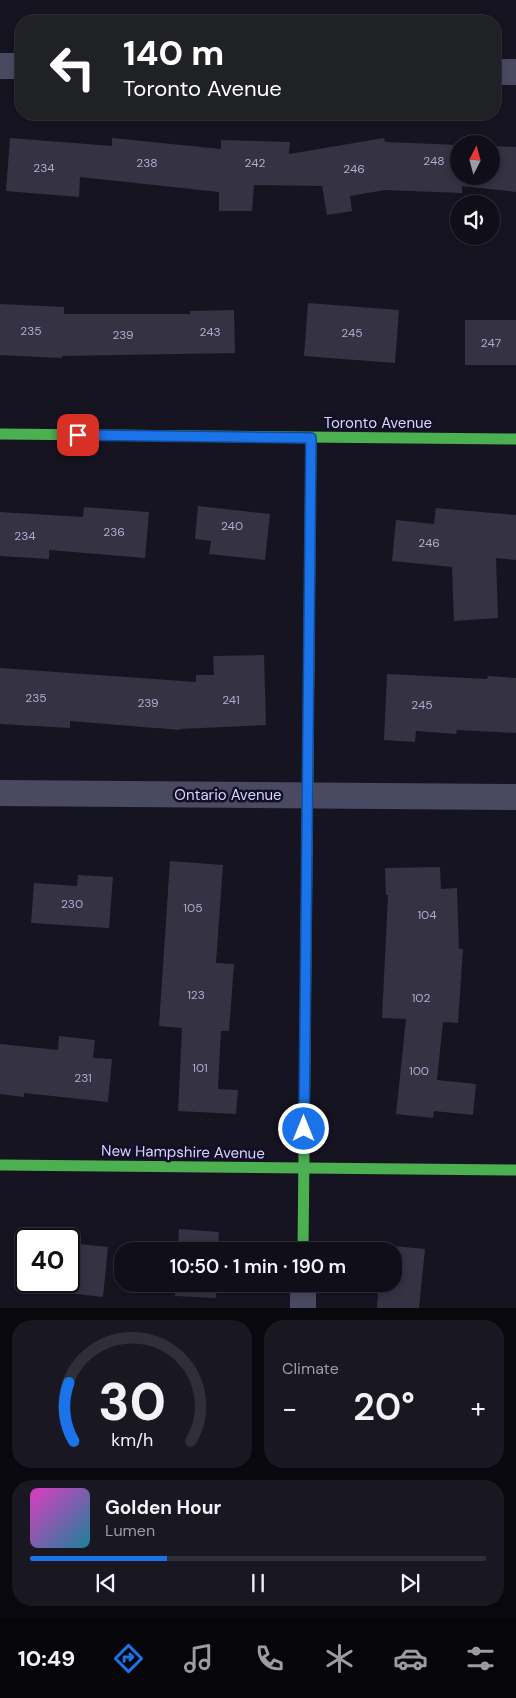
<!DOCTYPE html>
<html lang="en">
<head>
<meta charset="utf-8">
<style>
	:root { --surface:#100f19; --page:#191822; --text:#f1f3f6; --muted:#9c9ca2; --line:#302f38; --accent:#1a73e8 }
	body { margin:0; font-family:"DM Sans",sans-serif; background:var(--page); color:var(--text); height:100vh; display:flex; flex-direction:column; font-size:19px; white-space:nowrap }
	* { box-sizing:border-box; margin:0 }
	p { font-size:16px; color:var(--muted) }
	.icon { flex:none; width:28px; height:28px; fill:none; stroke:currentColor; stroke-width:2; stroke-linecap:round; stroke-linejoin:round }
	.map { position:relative; height:1308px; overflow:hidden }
	.sheet { display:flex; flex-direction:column; gap:12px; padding:12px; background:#09080e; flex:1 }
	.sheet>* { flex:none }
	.top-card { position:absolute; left:15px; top:15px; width:486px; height:105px; border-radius:20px; box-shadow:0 2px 8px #0003,0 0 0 1px var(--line); background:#202124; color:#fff; overflow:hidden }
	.needle { width:32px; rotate:6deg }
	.controls { position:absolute; left:450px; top:135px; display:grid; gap:10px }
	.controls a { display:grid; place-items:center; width:50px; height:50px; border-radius:50%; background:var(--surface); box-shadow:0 2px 8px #0003,0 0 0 1px var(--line); font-size:25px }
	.speed { position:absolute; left:15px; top:1228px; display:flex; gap:10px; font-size:25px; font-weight:700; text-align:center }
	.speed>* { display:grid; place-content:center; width:65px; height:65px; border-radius:50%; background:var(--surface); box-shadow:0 2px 8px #0003,0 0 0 1px var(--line); line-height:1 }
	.speed .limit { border:2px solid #111; border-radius:8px; background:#fff; color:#111 }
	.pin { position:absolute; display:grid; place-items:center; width:42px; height:42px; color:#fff; margin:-21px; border-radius:10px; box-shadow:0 2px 8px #0006 }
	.me { position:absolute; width:55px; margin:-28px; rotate:0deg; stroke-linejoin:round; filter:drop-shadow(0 0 4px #0008) }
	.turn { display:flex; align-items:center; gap:18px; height:105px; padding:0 25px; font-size:22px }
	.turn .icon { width:65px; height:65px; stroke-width:2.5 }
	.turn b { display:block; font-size:35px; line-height:42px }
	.big { font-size:38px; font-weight:600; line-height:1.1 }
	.sheet .card { flex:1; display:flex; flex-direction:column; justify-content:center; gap:8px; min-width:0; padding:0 18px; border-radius:20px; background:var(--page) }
	.sheet .dial { align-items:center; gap:0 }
	.dial svg { height:130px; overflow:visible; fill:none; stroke:var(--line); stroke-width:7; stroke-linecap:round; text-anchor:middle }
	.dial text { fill:var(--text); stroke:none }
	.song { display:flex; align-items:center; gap:15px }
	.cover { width:60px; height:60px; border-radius:8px; background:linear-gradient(135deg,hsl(310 70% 55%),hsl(190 70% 35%)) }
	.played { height:5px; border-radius:2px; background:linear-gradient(90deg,var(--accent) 30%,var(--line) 30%) }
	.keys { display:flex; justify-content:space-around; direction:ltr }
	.heat { display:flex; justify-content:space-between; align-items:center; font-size:28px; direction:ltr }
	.sheet .tiles { flex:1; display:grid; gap:12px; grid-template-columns:1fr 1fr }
	.card:last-child { grid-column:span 2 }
	.trip { position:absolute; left:114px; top:1242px; width:288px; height:50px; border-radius:20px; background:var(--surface); box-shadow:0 2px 8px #0003,0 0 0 1px var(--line); font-weight:600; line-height:50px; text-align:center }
	.dock { display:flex; height:80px; justify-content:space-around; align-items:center; background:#06060a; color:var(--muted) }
	.dock .icon { width:35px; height:35px }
	.dock .current { color:var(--accent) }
	.dock b { font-size:22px; color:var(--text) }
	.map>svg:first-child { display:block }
	.building { fill:#343243 }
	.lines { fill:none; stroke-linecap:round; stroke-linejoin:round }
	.street { stroke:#4a4962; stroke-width:26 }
	.fast { stroke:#4caf50; stroke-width:11 }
	.slow { stroke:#ffc107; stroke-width:11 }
	.route-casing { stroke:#114b97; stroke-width:12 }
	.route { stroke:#1a73e8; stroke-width:9 }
	.labels { text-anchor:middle; stroke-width:5; stroke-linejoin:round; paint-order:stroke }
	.number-label { font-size:12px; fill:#b0acd0 }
	.street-label { font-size:15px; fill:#d9d4ff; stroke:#130f26 }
</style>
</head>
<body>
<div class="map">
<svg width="516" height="1308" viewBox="0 0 516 1308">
	<rect width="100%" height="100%" fill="#161421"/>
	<!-- building -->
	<g class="building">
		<path d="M10,138L112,146V138L221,149V140L290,142L289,154L384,138L385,142L459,145V176H491V146L516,147V192L462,186V193L385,190L350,196L352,211L327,215L322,186L254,185L252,211H219V192L80,177L79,197L6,191Z"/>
		<path d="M308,303L399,310L395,363L304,356Z"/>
		<path d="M0,304L64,307V314H190V311L234,310L235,353L62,356V358L0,355Z"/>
		<rect x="465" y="320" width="51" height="45"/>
		<path d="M198,506L270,514L265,560L209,554L211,541L195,539Z"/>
		<path d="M84,507L149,512L145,558L49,550V559L0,556V512L83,517Z"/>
		<path d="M436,508L516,515V560L496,558L498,618L454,621L452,567L392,561L396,520L434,524Z"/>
		<path d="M264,655L266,725L180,729V730L70,721V728L0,724V668L196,682V675H214L213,656Z"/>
		<path d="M387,674L487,679L488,676L516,678V733L457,730L456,734L416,731L415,742L384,740Z"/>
		<path d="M170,861L223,865L216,963L234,964L229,1031H221L218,1089L238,1090L236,1114L178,1111L182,1028L159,1026Z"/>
		<path d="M440,867L441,889L457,888L459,949H463L458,1023L443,1022L437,1080L476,1084L473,1115L434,1111L433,1118L396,1114L406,1019L382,1018L388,895H386L385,868Z"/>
		<path d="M78,875L113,877L109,928L31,923L34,883L77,886Z"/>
		<path d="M59,1036L95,1040L93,1058L112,1059L108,1102L24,1093V1097L0,1094V1044L58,1050Z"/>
		<path d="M179,1229L219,1232L218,1251H178Z"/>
		<path d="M69,1243L108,1247L103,1297L69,1293Z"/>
		<path d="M383,1245L425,1249L419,1308H377L379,1284H392V1251H383Z"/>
		<path d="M176,1284H217L216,1298L175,1296Z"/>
	</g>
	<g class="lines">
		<!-- street -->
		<g class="street">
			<path d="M0,66H21"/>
			<path d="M495,72H516"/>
			<path d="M0,793L516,797"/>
			<path d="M303,1308V1284"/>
		</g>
		<!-- fast -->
		<g class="fast">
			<path d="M0,434L516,439"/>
			<path d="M309,648L311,438"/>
			<path d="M0,1165L516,1170"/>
			<path d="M303,1251L307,855"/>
		</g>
		<!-- slow -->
		<path class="slow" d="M307,855L309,648"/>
	</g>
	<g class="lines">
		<defs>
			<path id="route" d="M78,435L311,438L304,1129"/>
		</defs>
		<!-- route casing -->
		<use href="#route" class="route-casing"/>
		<!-- route -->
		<use href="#route" class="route"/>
	</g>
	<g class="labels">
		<!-- number labels -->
		<g class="number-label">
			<text x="434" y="165">248</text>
			<text x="147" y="167">238</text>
			<text x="255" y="167">242</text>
			<text x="44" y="172">234</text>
			<text x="354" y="173">246</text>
			<text x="31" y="335">235</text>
			<text x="210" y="336">243</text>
			<text x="352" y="337">245</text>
			<text x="123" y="339">239</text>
			<text x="491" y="347">247</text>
			<text x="232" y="530">240</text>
			<text x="114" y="536">236</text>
			<text x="25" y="540">234</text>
			<text x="429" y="547">246</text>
			<text x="36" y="702">235</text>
			<text x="231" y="704">241</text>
			<text x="148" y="707">239</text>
			<text x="422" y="709">245</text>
			<text x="72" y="908">230</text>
			<text x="193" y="912">105</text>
			<text x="427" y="919">104</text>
			<text x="196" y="999">123</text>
			<text x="421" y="1002">102</text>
			<text x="200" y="1072">101</text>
			<text x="419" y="1075">100</text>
			<text x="83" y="1082">231</text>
		</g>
		<!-- street labels -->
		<g class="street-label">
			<text x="378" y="428">Toronto Avenue</text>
			<text x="228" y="800">Ontario Avenue</text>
			<text transform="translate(183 1152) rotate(1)" y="5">New Hampshire Avenue</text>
		</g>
	</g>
</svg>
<div class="controls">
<a><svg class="needle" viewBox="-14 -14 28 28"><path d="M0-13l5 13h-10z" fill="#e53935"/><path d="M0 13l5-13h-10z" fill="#9c9ca2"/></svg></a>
<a><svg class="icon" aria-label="sound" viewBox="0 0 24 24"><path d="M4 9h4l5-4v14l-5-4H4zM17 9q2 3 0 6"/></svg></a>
</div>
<div class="speed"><div class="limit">40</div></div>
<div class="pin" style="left:78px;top:435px;background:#d93025"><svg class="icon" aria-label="arrive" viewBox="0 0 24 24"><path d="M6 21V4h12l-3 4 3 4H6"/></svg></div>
<svg class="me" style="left:304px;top:1129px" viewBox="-20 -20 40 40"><circle r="17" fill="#1a73e8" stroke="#fff" stroke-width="3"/><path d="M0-11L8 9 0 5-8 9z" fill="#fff"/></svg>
<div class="trip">10:50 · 1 min · 190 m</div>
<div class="top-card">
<div class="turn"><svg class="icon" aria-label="left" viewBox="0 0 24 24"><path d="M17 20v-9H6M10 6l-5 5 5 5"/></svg><div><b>140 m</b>Toronto Avenue</div></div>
</div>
</div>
<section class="sheet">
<div class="tiles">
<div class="card dial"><svg viewBox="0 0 100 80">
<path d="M14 69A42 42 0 1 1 86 69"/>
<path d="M14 69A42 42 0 0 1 11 33" stroke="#1a73e8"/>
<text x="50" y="56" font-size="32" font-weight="700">30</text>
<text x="50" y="72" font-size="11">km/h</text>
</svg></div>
<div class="card"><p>Climate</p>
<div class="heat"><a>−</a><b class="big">20°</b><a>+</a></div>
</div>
<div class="card">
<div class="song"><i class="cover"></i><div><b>Golden Hour</b><p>Lumen</p></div></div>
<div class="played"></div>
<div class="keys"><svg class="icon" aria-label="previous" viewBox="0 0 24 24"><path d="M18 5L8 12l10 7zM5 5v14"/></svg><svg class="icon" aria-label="pause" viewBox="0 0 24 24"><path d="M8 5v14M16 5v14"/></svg><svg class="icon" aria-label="next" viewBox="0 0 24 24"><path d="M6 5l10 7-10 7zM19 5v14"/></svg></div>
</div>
</div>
</section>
<nav class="dock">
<b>10:49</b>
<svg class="icon current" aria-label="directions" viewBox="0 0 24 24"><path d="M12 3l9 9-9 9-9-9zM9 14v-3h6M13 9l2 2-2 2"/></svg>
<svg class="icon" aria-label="music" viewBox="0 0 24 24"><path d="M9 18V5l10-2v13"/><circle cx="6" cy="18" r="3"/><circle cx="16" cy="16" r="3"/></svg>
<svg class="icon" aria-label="phone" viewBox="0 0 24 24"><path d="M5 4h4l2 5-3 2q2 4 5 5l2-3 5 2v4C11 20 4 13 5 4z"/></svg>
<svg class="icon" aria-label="climate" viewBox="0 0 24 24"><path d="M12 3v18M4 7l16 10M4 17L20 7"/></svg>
<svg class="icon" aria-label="car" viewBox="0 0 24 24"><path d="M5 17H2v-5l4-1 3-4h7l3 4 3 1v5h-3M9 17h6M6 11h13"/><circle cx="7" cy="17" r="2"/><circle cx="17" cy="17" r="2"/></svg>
<svg class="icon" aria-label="filters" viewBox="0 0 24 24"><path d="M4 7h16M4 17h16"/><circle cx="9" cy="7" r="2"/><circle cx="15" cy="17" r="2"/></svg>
</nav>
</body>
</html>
